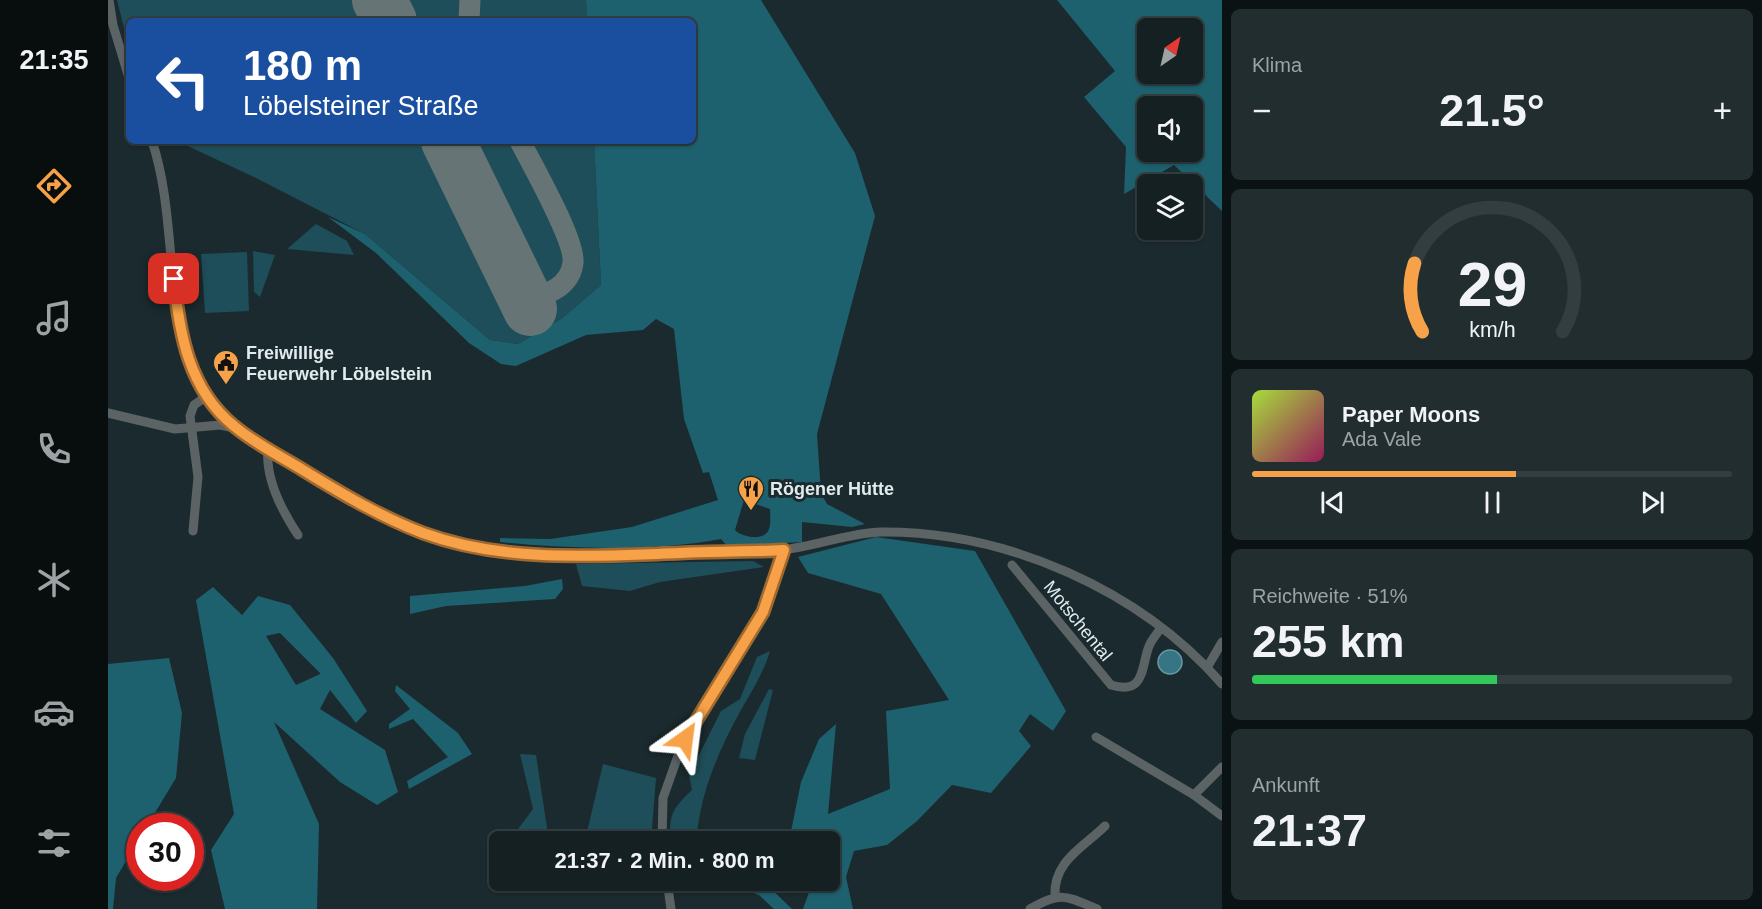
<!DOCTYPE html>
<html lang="de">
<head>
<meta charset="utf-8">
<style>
	:root { --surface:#142022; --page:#212d2f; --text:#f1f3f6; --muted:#9da3a5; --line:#333e40; --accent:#f7a248 }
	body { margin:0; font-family:Arial,sans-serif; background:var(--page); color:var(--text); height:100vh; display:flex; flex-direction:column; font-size:22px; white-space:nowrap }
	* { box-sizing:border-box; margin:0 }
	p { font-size:20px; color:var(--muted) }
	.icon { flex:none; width:33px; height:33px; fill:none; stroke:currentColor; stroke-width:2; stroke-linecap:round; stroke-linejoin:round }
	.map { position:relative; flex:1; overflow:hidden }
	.panel { display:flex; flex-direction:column; gap:9px; padding:9px; background:#0b1213; width:540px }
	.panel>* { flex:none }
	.banner { position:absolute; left:18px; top:18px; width:570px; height:126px; border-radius:9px; box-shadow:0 2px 4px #0004,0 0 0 2px var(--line); background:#1a4fa0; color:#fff; overflow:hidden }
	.needle { width:39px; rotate:34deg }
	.tools { position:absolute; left:1029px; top:18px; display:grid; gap:12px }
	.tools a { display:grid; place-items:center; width:66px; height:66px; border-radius:9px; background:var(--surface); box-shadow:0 2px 4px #0004,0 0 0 2px var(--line); font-size:30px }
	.speed { position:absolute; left:18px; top:813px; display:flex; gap:12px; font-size:30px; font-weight:700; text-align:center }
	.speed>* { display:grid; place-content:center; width:78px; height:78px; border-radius:50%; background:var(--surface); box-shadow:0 2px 4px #0004,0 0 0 2px var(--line); line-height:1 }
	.speed .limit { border:9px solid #d22; background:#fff; color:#111 }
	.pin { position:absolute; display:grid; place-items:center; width:51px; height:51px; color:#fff; margin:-26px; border-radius:12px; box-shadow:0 3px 9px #0006 }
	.me { position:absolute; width:66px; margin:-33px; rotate:31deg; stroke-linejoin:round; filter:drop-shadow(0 0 4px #0008) }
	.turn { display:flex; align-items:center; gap:21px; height:126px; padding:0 18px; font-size:27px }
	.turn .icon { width:78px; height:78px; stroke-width:2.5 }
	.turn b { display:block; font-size:42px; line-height:51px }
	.big { font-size:45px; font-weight:700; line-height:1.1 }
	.panel .card { flex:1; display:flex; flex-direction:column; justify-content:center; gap:9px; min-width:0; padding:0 21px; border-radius:9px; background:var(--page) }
	.panel .dial { align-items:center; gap:0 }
	.dial svg { height:156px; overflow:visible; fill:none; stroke:var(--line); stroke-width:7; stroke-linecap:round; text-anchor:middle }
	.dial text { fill:var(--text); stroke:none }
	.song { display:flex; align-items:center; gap:18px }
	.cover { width:72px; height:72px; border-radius:9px; background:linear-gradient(135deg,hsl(80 70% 55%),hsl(330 70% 35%)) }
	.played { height:6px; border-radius:3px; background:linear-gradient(90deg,var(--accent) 55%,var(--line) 55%) }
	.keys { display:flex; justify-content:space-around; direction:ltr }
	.heat { display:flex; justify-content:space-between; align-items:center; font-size:33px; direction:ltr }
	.charge { height:9px; border-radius:4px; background:linear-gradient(90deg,#34c759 51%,var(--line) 0) }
	.trip { position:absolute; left:381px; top:831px; width:351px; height:60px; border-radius:9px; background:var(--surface); box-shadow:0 2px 4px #0004,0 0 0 2px var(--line); font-weight:700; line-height:60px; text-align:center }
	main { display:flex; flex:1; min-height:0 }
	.menu { display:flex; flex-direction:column; width:108px; justify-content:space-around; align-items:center; background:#080d0e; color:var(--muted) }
	.menu .icon { width:42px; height:42px }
	.menu .selected { color:var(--accent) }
	.menu b { font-size:27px; color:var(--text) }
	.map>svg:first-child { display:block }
	.green { fill:#1e4e59 }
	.forest { fill:#1d606e; fill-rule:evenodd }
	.water { fill:#367684; stroke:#6999a4; stroke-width:1.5 }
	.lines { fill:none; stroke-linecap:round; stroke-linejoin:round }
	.taxiway { stroke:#667476; stroke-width:21 }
	.runway { stroke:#667476; stroke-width:54 }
	.street { stroke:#5c6365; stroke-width:9 }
	.route-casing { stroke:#a1692f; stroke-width:15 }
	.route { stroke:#f7a248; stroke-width:10 }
	.labels { text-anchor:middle; stroke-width:6; stroke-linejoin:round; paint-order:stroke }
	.poi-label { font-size:18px; font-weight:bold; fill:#e1ebed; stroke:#1b2a2e; text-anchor:start }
	.street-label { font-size:18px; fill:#e1ebed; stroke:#1b2a2e }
</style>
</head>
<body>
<main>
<nav class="menu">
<b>21:35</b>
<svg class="icon selected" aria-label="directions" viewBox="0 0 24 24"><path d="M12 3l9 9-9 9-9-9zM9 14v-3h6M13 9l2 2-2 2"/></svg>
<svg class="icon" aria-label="music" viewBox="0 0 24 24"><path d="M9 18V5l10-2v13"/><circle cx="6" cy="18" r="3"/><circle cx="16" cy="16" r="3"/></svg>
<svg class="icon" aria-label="phone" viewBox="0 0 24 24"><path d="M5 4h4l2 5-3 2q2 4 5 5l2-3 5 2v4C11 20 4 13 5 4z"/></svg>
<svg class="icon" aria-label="climate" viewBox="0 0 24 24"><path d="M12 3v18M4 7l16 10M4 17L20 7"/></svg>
<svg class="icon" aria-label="car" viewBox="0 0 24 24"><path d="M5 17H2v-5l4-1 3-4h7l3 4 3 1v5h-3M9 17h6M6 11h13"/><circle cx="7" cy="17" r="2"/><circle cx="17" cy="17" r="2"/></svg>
<svg class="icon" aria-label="filters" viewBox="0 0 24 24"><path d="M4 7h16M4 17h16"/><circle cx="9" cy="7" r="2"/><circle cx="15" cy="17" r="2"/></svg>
</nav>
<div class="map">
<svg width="1114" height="909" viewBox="0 0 1114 909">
	<rect width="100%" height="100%" fill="#1b2a2e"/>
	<!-- green -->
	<g class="green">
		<path d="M9,0H478L479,21H21V48Z"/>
		<path d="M69,141H486L493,285L453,319L410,344L382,340L257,234L148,178Z"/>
		<path d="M208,224L239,241L246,255L179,249Z"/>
		<path d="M145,251L167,255L152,297L146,292Z"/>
		<path d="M139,252L141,311L97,313L93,254Z"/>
		<path d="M645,561L656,567L552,582L522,591L474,586L468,564Z"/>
		<path d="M662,651C656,672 644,691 633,710C609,754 593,791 588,841H563C560,815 565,808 584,790L581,775L613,711L632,699L649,657Z"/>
		<path d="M661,689L665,690L647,760L631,758L637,734Z"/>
		<path d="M412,754L428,755L441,841H424L422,837L412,841H401L425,809Z"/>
		<path d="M495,764L548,778L543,841H480L478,836Z"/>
	</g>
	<!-- forest -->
	<g class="forest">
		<path d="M478,0H653L747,153L767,216L709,434L713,493L719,504L757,524L744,527L694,522V542L619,546L613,539C542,552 464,549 392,542V538L442,539L524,527L610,500L601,472L595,473L576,419L566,329L548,319L535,330L478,335L408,366L393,364L361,343L268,253L220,217L257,234L382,340L410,344L453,319L493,285L486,141H585V21H479ZM636,500L662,509C662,515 663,523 661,529C657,542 633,537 627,530Z"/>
		<path d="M949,0H1114V211L1066,165L1016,194L1018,147L976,97L1007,71ZM1040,28H1084V74H1040ZM1040,106H1084V152H1040Z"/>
		<path d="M768,537L867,551L958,711L945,731L922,714L911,731L923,746L883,793L844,785L809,821L779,845L746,851L738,877L745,909H695L705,881L722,880V842L681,841L693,782L711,739L728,724L720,814L782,789L778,711L841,700L773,594L700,573L690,557Z"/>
		<path d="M454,579L455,589L447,599L338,606L302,614V596L417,586Z"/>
		<path d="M105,587L134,615L150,596L182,605L225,658L259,711L248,723L222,690L212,709L277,750L290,792L269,805L232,782L166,722L211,824L209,909H117L103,850L126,814L88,600ZM172,633L212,673V674L188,685L158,636Z"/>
		<path d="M61,658L74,713L68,778L39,826H32L31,839L8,878L5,909H0V664Z"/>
		<path d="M288,685L350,733L364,754L301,789L299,781L340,757L305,719L281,729V724L302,709L287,691Z"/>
		<path d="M634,881L656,882L684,909H666L651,895L633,888Z"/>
	</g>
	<!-- water -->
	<circle class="water" cx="1062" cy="662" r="12"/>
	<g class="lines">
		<!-- taxiway -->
		<g class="taxiway">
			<path d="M361,21L362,0"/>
			<path d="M412,141C424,165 468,241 465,263C462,287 438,296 417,299"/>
		</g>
		<!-- runway -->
		<g class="runway">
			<path d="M271,0L282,21"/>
			<path d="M340,141L422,309"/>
		</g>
		<!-- street -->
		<g class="street">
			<path d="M1,0L5,25L21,78"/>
			<path d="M44,141C76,236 45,354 127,428"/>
			<path d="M0,413L67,429L112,425L127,428C203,475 280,532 370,547C440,559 511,554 583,552C613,551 643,553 673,550C707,547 739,533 773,532C899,531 1032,590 1114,684"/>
			<path d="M160,448C157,479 174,511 190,535"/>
			<path d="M85,531L90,477L82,416L86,405L99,396"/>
			<path d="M904,565L1003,685C1036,695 1033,670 1040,649C1042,641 1048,635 1053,628"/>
			<path d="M1100,666L1114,642"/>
			<path d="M988,737L1086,795"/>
			<path d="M1114,767L1086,795L1114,816"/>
			<path d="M554,842L555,798L571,753L655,612L676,550"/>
			<path d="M559,880L563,909"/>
			<path d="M947,896C945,861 976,847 997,826"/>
			<path d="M922,909C953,891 958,896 989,909"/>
		</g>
	</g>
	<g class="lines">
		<defs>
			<path id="route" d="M66,279C71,333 81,390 126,426C146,443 172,456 195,470C234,494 273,517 315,533C396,563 488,556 572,553C607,551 642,552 676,550L655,612L577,739"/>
		</defs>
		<!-- route casing -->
		<use href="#route" class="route-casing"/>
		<!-- route -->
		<use href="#route" class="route"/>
	</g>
	<!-- icons -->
	<defs>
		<symbol id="civic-pin" viewBox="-11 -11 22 30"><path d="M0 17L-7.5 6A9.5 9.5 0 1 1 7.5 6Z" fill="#f7a248" stroke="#1b2a2e"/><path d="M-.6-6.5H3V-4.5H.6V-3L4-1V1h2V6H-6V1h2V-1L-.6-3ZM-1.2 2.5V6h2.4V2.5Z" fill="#111"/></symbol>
		<symbol id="restaurant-pin" viewBox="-11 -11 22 30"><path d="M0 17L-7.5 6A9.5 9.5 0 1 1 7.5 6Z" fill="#f7a248" stroke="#1b2a2e"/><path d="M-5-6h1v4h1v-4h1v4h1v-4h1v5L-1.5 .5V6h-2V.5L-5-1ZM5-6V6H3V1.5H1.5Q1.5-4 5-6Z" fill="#111"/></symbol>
	</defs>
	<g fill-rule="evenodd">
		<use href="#civic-pin" x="103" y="348" width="30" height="40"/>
		<use href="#restaurant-pin" x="628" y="474" width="30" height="40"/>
	</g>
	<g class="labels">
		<!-- poi labels -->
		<g class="poi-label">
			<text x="138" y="359">Freiwillige<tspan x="138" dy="21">Feuerwehr Löbelstein</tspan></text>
			<text x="662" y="495">Rögener Hütte</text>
		</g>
		<!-- street labels -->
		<g class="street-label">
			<text transform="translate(970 621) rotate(51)" y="6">Motschental</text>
		</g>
	</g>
</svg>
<div class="tools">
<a><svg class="needle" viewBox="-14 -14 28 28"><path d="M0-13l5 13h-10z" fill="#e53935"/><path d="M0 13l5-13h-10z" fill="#9da3a5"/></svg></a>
<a><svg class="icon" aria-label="sound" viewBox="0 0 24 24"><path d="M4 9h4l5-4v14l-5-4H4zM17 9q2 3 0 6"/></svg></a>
<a><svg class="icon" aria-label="layers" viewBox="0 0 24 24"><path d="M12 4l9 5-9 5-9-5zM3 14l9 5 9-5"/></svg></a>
</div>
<div class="speed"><div class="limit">30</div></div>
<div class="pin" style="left:66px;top:279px;background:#d93025"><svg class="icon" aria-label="arrive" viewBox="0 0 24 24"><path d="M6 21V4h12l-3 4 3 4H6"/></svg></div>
<svg class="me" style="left:577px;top:739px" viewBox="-20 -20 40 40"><path d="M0-17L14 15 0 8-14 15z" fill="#f7a248" stroke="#fff" stroke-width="4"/></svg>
<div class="trip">21:37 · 2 Min. · 800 m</div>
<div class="banner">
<div class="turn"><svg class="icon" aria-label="left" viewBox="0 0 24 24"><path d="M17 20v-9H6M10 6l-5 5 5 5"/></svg><div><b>180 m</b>Löbelsteiner Straße</div></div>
</div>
</div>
<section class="panel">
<div class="card"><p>Klima</p>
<div class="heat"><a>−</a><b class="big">21.5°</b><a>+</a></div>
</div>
<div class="card dial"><svg viewBox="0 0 100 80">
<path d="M14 69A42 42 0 1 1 86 69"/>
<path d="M14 69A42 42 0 0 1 10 34" stroke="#f7a248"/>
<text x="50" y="56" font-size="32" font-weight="700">29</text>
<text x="50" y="72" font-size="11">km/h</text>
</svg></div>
<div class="card">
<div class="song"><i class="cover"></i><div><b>Paper Moons</b><p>Ada Vale</p></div></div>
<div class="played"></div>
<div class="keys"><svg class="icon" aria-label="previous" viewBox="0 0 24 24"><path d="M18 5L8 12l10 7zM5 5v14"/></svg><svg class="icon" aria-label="pause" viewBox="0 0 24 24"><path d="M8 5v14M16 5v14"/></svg><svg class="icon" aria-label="next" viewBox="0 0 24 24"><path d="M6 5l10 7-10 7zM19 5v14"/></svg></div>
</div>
<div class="card"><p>Reichweite · 51%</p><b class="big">255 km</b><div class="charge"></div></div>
<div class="card"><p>Ankunft</p><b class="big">21:37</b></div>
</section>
</main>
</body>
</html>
